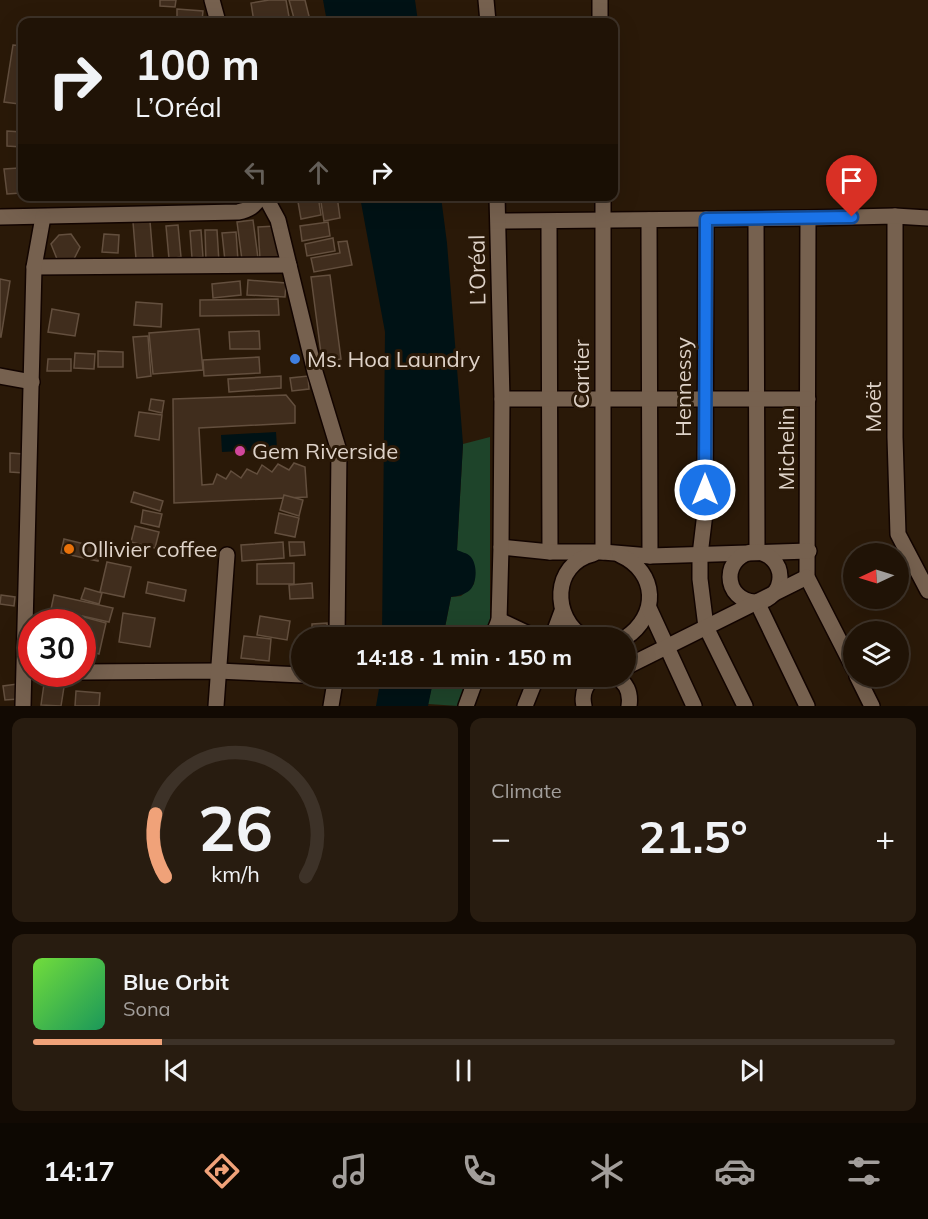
<!DOCTYPE html>
<html lang="en">
<head>
<meta charset="utf-8">
<style>
	:root { --surface:#201306; --page:#281c10; --text:#f1f3f6; --muted:#a29e9b; --line:#3d3228; --accent:#f0a279 }
	body { margin:0; font-family:Mulish,sans-serif; background:var(--page); color:var(--text); height:100vh; display:flex; flex-direction:column; font-size:22px; white-space:nowrap }
	* { box-sizing:border-box; margin:0 }
	p { font-size:20px; color:var(--muted) }
	.icon { flex:none; width:33px; height:33px; fill:none; stroke:currentColor; stroke-width:2; stroke-linecap:round; stroke-linejoin:round }
	.map { position:relative; height:706px; overflow:hidden }
	.panel { display:flex; flex-direction:column; gap:12px; padding:12px; background:#120a03; flex:1 }
	.panel>* { flex:none }
	.hud { position:absolute; left:18px; top:18px; width:600px; height:183px; border-radius:12px; box-shadow:0 6px 24px #0002,0 0 0 2px var(--line); background:#201306; color:var(--text); overflow:hidden }
	.needle { width:39px; rotate:266deg }
	.tools { position:absolute; left:843px; top:543px; display:grid; gap:12px }
	.tools a { display:grid; place-items:center; width:66px; height:66px; border-radius:50%; background:var(--surface); box-shadow:0 6px 24px #0002,0 0 0 2px var(--line); font-size:30px }
	.speed { position:absolute; left:18px; top:609px; display:flex; gap:12px; font-size:30px; font-weight:700; text-align:center }
	.speed>* { display:grid; place-content:center; width:78px; height:78px; border-radius:50%; background:var(--surface); box-shadow:0 6px 24px #0002,0 0 0 2px var(--line); line-height:1 }
	.speed .limit { border:9px solid #d22; background:#fff; color:#111 }
	.pin { position:absolute; display:grid; place-items:center; width:51px; height:51px; color:#fff; margin:-62px -26px; border-radius:50% 50% 50% 0; rotate:-45deg; box-shadow:0 0 6px #0007 }
	.pin .icon { rotate:45deg }
	.me { position:absolute; width:66px; margin:-33px; rotate:0deg; stroke-linejoin:round; filter:drop-shadow(0 0 4px #0008) }
	.turn { display:flex; align-items:center; gap:21px; height:126px; padding:0 18px; font-size:27px }
	.turn .icon { width:78px; height:78px; stroke-width:2.5 }
	.turn b { display:block; font-size:42px; line-height:51px }
	.lanes { display:flex; align-items:center; height:57px; padding:0 18px; background:#0003; justify-content:center; gap:30px; direction:ltr }
	.lanes .off { opacity:.35 }
	.big { font-size:45px; font-weight:700; line-height:1.1 }
	.panel .card { flex:1; display:flex; flex-direction:column; justify-content:center; gap:9px; min-width:0; padding:0 21px; border-radius:12px; background:var(--page) }
	.panel .dial { align-items:center; gap:0 }
	.dial svg { height:156px; overflow:visible; fill:none; stroke:var(--line); stroke-width:7; stroke-linecap:round; text-anchor:middle }
	.dial text { fill:var(--text); stroke:none }
	.song { display:flex; align-items:center; gap:18px }
	.cover { width:72px; height:72px; border-radius:9px; background:linear-gradient(135deg,hsl(100 70% 55%),hsl(150 70% 35%)) }
	.played { height:6px; border-radius:3px; background:linear-gradient(90deg,var(--accent) 15%,var(--line) 15%) }
	.keys { display:flex; justify-content:space-around; direction:ltr }
	.heat { display:flex; justify-content:space-between; align-items:center; font-size:33px; direction:ltr }
	.panel .tiles { flex:1; display:grid; gap:12px; grid-template-columns:1fr 1fr }
	.card:last-child { grid-column:span 2 }
	.trip { position:absolute; left:291px; top:627px; width:345px; height:60px; border-radius:30px; background:var(--surface); box-shadow:0 6px 24px #0002,0 0 0 2px var(--line); font-weight:700; line-height:60px; text-align:center }
	.tab-bar { display:flex; height:96px; justify-content:space-around; align-items:center; background:#0d0802; color:var(--muted) }
	.tab-bar .icon { width:42px; height:42px }
	.tab-bar .on { color:var(--accent) }
	.tab-bar b { font-size:27px; color:var(--text) }
	.map>svg:first-child { display:block }
	.green { fill:#1e442a }
	.water { fill:#001215 }
	.building { fill:#402d1d; stroke:#634f3e; stroke-width:1.5 }
	.lines { fill:none; stroke-linecap:round; stroke-linejoin:round }
	.minor-casing { stroke:#120400; stroke-width:18 }
	.minor { stroke:#76614f; stroke-width:15 }
	.route-casing { stroke:#114b97; stroke-width:15 }
	.route { stroke:#1a73e8; stroke-width:10 }
	.shop-dot { fill:#3f7fe0; stroke:#2a1908; stroke-width:2 }
	.hotel-dot { fill:#d1479c; stroke:#2a1908; stroke-width:2 }
	.food-dot { fill:#e8710a; stroke:#2a1908; stroke-width:2 }
	.labels { text-anchor:middle; stroke-width:6; stroke-linejoin:round; paint-order:stroke }
	.street-label { font-size:22px; fill:#ded2c8; stroke:#2a1908 }
	.poi-label { font-size:22px; fill:#ded2c8; stroke:#2a1908; text-anchor:start }
</style>
</head>
<body>
<div class="map">
<svg width="928" height="706" viewBox="0 0 928 706">
	<rect width="100%" height="100%" fill="#2a1908"/>
	<!-- green -->
	<g class="green">
		<path d="M490,437V624L485,637L443,638L451,597L461,596L474,584L475,571L457,550L463,444Z"/>
		<path d="M434,677H470L458,706L428,704Z"/>
	</g>
	<!-- water -->
	<g class="water">
		<path d="M323,0H415L418,22H327Z"/>
		<path d="M360,197H441L447,243L463,444L457,550C461,552 467,553 470,556C478,564 477,583 470,590C464,595 458,596 451,597L443,637H382L385,332Z"/>
		<path d="M276,432L277,449L222,452L221,435Z"/>
		<path d="M381,677H434L428,706H376Z"/>
	</g>
	<!-- building -->
	<g class="building">
		<path d="M160,0H176L175,7L160,6Z"/>
		<path d="M269,0H286L290,22H254L251,3Z"/>
		<path d="M289,0H305L310,20L295,22Z"/>
		<path d="M177,9L203,11L202,21L177,20Z"/>
		<path d="M13,45L22,46V84L19,104L4,102Z"/>
		<path d="M7,131L22,132V147L7,146Z"/>
		<path d="M19,168L21,193L7,194L4,169Z"/>
		<path d="M297,196H318L321,215L301,219Z"/>
		<path d="M320,196H337L340,218L324,221Z"/>
		<path d="M253,220L258,258L242,260L237,222Z"/>
		<path d="M150,221L153,258L136,259L133,222Z"/>
		<path d="M328,222L330,236L302,241L300,226Z"/>
		<path d="M178,225L181,257L169,259L166,226Z"/>
		<path d="M276,226L278,258L260,259L258,227Z"/>
		<path d="M201,230L203,257L192,258L190,231Z"/>
		<path d="M205,230H217L219,262H206Z"/>
		<path d="M236,232L238,260L225,261L222,233Z"/>
		<path d="M71,234L80,247L74,259H57L51,244L59,235Z"/>
		<path d="M104,234L119,235L118,253L102,252Z"/>
		<path d="M333,238L335,251L307,256L305,244Z"/>
		<path d="M347,241L352,265L314,272L311,258L340,253L338,242Z"/>
		<path d="M330,275L341,359L322,361L311,277Z"/>
		<path d="M0,279L10,281L1,337H0Z"/>
		<path d="M248,280L286,283L285,297L247,295Z"/>
		<path d="M240,281L241,295L213,298L212,284Z"/>
		<path d="M278,299L279,315L200,316V300Z"/>
		<path d="M136,302L162,304L161,327L134,325Z"/>
		<path d="M52,309L79,314L75,336L48,332Z"/>
		<path d="M199,329L203,370L153,374L149,333Z"/>
		<path d="M259,331L260,349H230L229,332Z"/>
		<path d="M148,336L151,376L137,378L133,337Z"/>
		<path d="M98,351L123,352V367H98Z"/>
		<path d="M75,353L95,354L94,369L74,368Z"/>
		<path d="M259,357L260,373L204,376L203,360Z"/>
		<path d="M48,359H71V371H47Z"/>
		<path d="M281,376V388L229,392L228,379Z"/>
		<path d="M308,376L309,389L292,391L290,378Z"/>
		<path d="M286,395L295,406V423L199,428L202,485L213,484L217,474L226,479L231,471L241,478L247,469L257,474L262,465L272,472L278,464L289,470L294,463L305,467L307,497L174,503L173,399Z"/>
		<path d="M151,399L164,401L162,413L149,410Z"/>
		<path d="M139,412L162,415L159,440L135,436Z"/>
		<path d="M10,453L24,454V473L10,472Z"/>
		<path d="M134,492L163,501L160,511L131,502Z"/>
		<path d="M284,495L303,500L299,516L280,510Z"/>
		<path d="M143,510L162,514L159,527L141,523Z"/>
		<path d="M279,513L299,518L295,537L275,533Z"/>
		<path d="M135,526L159,532L155,548L131,542Z"/>
		<path d="M64,539L101,548L98,561L61,553Z"/>
		<path d="M283,542L284,558L242,561L241,545Z"/>
		<path d="M289,542H304L305,555L290,556Z"/>
		<path d="M107,562L131,567L124,597L100,592Z"/>
		<path d="M294,563V584H257V564Z"/>
		<path d="M148,582L186,590L184,601L146,593Z"/>
		<path d="M312,583L313,598L290,599L289,585Z"/>
		<path d="M85,588L102,593L99,604L81,599Z"/>
		<path d="M1,595L15,597L14,606L0,604Z"/>
		<path d="M54,595L113,608L109,622L51,609Z"/>
		<path d="M69,613L106,623L99,654L82,649V622H67Z"/>
		<path d="M123,613L155,618L150,647L119,642Z"/>
		<path d="M260,616L290,621L287,640L257,635Z"/>
		<path d="M327,623L328,638H312V624Z"/>
		<path d="M244,636L271,639L269,661L241,658Z"/>
		<path d="M17,684L18,699L5,700L3,686Z"/>
		<path d="M44,684L64,687L61,706L41,705Z"/>
		<path d="M76,691L100,693L99,706H75Z"/>
	</g>
	<g class="lines">
		<defs>
			<g id="minor">
				<path d="M212,0L218,22"/>
				<path d="M486,0L488,22"/>
				<path d="M600,0V22"/>
				<path d="M265,196L278,220L315,372L339,451L337,638"/>
				<path d="M895,216V437L898,534L928,591"/>
				<path d="M0,217L238,212C249,210 255,206 261,196"/>
				<path d="M808,218L807,577L854,669"/>
				<path d="M706,219L705,513L700,555V579L706,627L745,706"/>
				<path d="M756,219L757,552"/>
				<path d="M649,220L650,556"/>
				<path d="M499,221L808,218L895,216L928,218"/>
				<path d="M549,222L550,552"/>
				<path d="M34,267L289,265"/>
				<path d="M0,376L32,382"/>
				<path d="M502,399H808"/>
				<path d="M501,547L550,552H603L650,556L809,551"/>
				<path d="M603,552V196"/>
				<circle cx="755" cy="577" r="25"/>
				<path d="M620,555C658,572 659,616 625,638"/>
				<path d="M757,602L807,706"/>
				<path d="M649,608L694,706"/>
				<path d="M499,620L537,638"/>
				<path d="M492,638L499,620L501,547L502,399L497,196"/>
				<path d="M552,638L562,611"/>
				<path d="M585,638C551,618 552,564 593,554"/>
				<path d="M626,667L807,577"/>
				<path d="M82,672L218,671L302,675"/>
				<path d="M614,676C627,682 631,693 629,706"/>
				<path d="M857,676L872,706"/>
				<path d="M23,706L34,267L43,217"/>
				<path d="M216,706L227,555"/>
				<path d="M331,706L336,676"/>
				<path d="M466,706L477,676"/>
				<path d="M525,706L537,676"/>
				<path d="M584,706C581,693 586,681 599,676"/>
			</g>
		</defs>
		<!-- minor casing -->
		<use href="#minor" class="minor-casing"/>
		<!-- minor -->
		<use href="#minor" class="minor"/>
	</g>
	<g class="lines">
		<defs>
			<path id="route" d="M705,490L706,219L852,217"/>
		</defs>
		<!-- route casing -->
		<use href="#route" class="route-casing"/>
		<!-- route -->
		<use href="#route" class="route"/>
	</g>
	<!-- markers -->
	<circle class="shop-dot" cx="295" cy="359" r="6"/>
	<circle class="hotel-dot" cx="240" cy="451" r="6"/>
	<circle class="food-dot" cx="69" cy="549" r="6"/>
	<g class="labels">
		<!-- street labels -->
		<g class="street-label">
			<text transform="translate(477 270) rotate(-91)" y="8">L’Oréal</text>
			<text transform="translate(581 374) rotate(-90)" y="8">Cartier</text>
			<text transform="translate(683 387) rotate(-90)" y="8">Hennessy</text>
			<text transform="translate(873 407) rotate(-90)" y="8">Moët</text>
			<text transform="translate(786 449) rotate(-90)" y="8">Michelin</text>
		</g>
		<!-- poi labels -->
		<g class="poi-label">
			<text x="307" y="367">Ms. Hoa Laundry</text>
			<text x="252" y="459">Gem Riverside</text>
			<text x="81" y="557">Ollivier coffee</text>
		</g>
	</g>
</svg>
<div class="tools">
<a><svg class="needle" viewBox="-14 -14 28 28"><path d="M0-13l5 13h-10z" fill="#e53935"/><path d="M0 13l5-13h-10z" fill="#a29e9b"/></svg></a>
<a><svg class="icon" aria-label="layers" viewBox="0 0 24 24"><path d="M12 4l9 5-9 5-9-5zM3 14l9 5 9-5"/></svg></a>
</div>
<div class="speed"><div class="limit">30</div></div>
<div class="pin" style="left:852px;top:217px;background:#d93025"><svg class="icon" aria-label="arrive" viewBox="0 0 24 24"><path d="M6 21V4h12l-3 4 3 4H6"/></svg></div>
<svg class="me" style="left:705px;top:490px" viewBox="-20 -20 40 40"><circle r="17" fill="#1a73e8" stroke="#fff" stroke-width="3"/><path d="M0-11L8 9 0 5-8 9z" fill="#fff"/></svg>
<div class="trip">14:18 · 1 min · 150 m</div>
<div class="hud">
<div class="turn"><svg class="icon" aria-label="right" viewBox="0 0 24 24"><path d="M7 20v-9h11M14 6l5 5-5 5"/></svg><div><b>100 m</b>L’Oréal</div></div>
<div class="lanes"><svg class="icon off" aria-label="left" viewBox="0 0 24 24"><path d="M17 20v-9H6M10 6l-5 5 5 5"/></svg><svg class="icon off" aria-label="ahead" viewBox="0 0 24 24"><path d="M12 20V5M6 11l6-6 6 6"/></svg><svg class="icon" aria-label="right" viewBox="0 0 24 24"><path d="M7 20v-9h11M14 6l5 5-5 5"/></svg></div>
</div>
</div>
<section class="panel">
<div class="tiles">
<div class="card dial"><svg viewBox="0 0 100 80">
<path d="M14 69A42 42 0 1 1 86 69"/>
<path d="M14 69A42 42 0 0 1 9 37" stroke="#f0a279"/>
<text x="50" y="56" font-size="32" font-weight="700">26</text>
<text x="50" y="72" font-size="11">km/h</text>
</svg></div>
<div class="card"><p>Climate</p>
<div class="heat"><a>−</a><b class="big">21.5°</b><a>+</a></div>
</div>
<div class="card">
<div class="song"><i class="cover"></i><div><b>Blue Orbit</b><p>Sona</p></div></div>
<div class="played"></div>
<div class="keys"><svg class="icon" aria-label="previous" viewBox="0 0 24 24"><path d="M18 5L8 12l10 7zM5 5v14"/></svg><svg class="icon" aria-label="pause" viewBox="0 0 24 24"><path d="M8 5v14M16 5v14"/></svg><svg class="icon" aria-label="next" viewBox="0 0 24 24"><path d="M6 5l10 7-10 7zM19 5v14"/></svg></div>
</div>
</div>
</section>
<nav class="tab-bar">
<b>14:17</b>
<svg class="icon on" aria-label="directions" viewBox="0 0 24 24"><path d="M12 3l9 9-9 9-9-9zM9 14v-3h6M13 9l2 2-2 2"/></svg>
<svg class="icon" aria-label="music" viewBox="0 0 24 24"><path d="M9 18V5l10-2v13"/><circle cx="6" cy="18" r="3"/><circle cx="16" cy="16" r="3"/></svg>
<svg class="icon" aria-label="phone" viewBox="0 0 24 24"><path d="M5 4h4l2 5-3 2q2 4 5 5l2-3 5 2v4C11 20 4 13 5 4z"/></svg>
<svg class="icon" aria-label="climate" viewBox="0 0 24 24"><path d="M12 3v18M4 7l16 10M4 17L20 7"/></svg>
<svg class="icon" aria-label="car" viewBox="0 0 24 24"><path d="M5 17H2v-5l4-1 3-4h7l3 4 3 1v5h-3M9 17h6M6 11h13"/><circle cx="7" cy="17" r="2"/><circle cx="17" cy="17" r="2"/></svg>
<svg class="icon" aria-label="filters" viewBox="0 0 24 24"><path d="M4 7h16M4 17h16"/><circle cx="9" cy="7" r="2"/><circle cx="15" cy="17" r="2"/></svg>
</nav>
</body>
</html>
